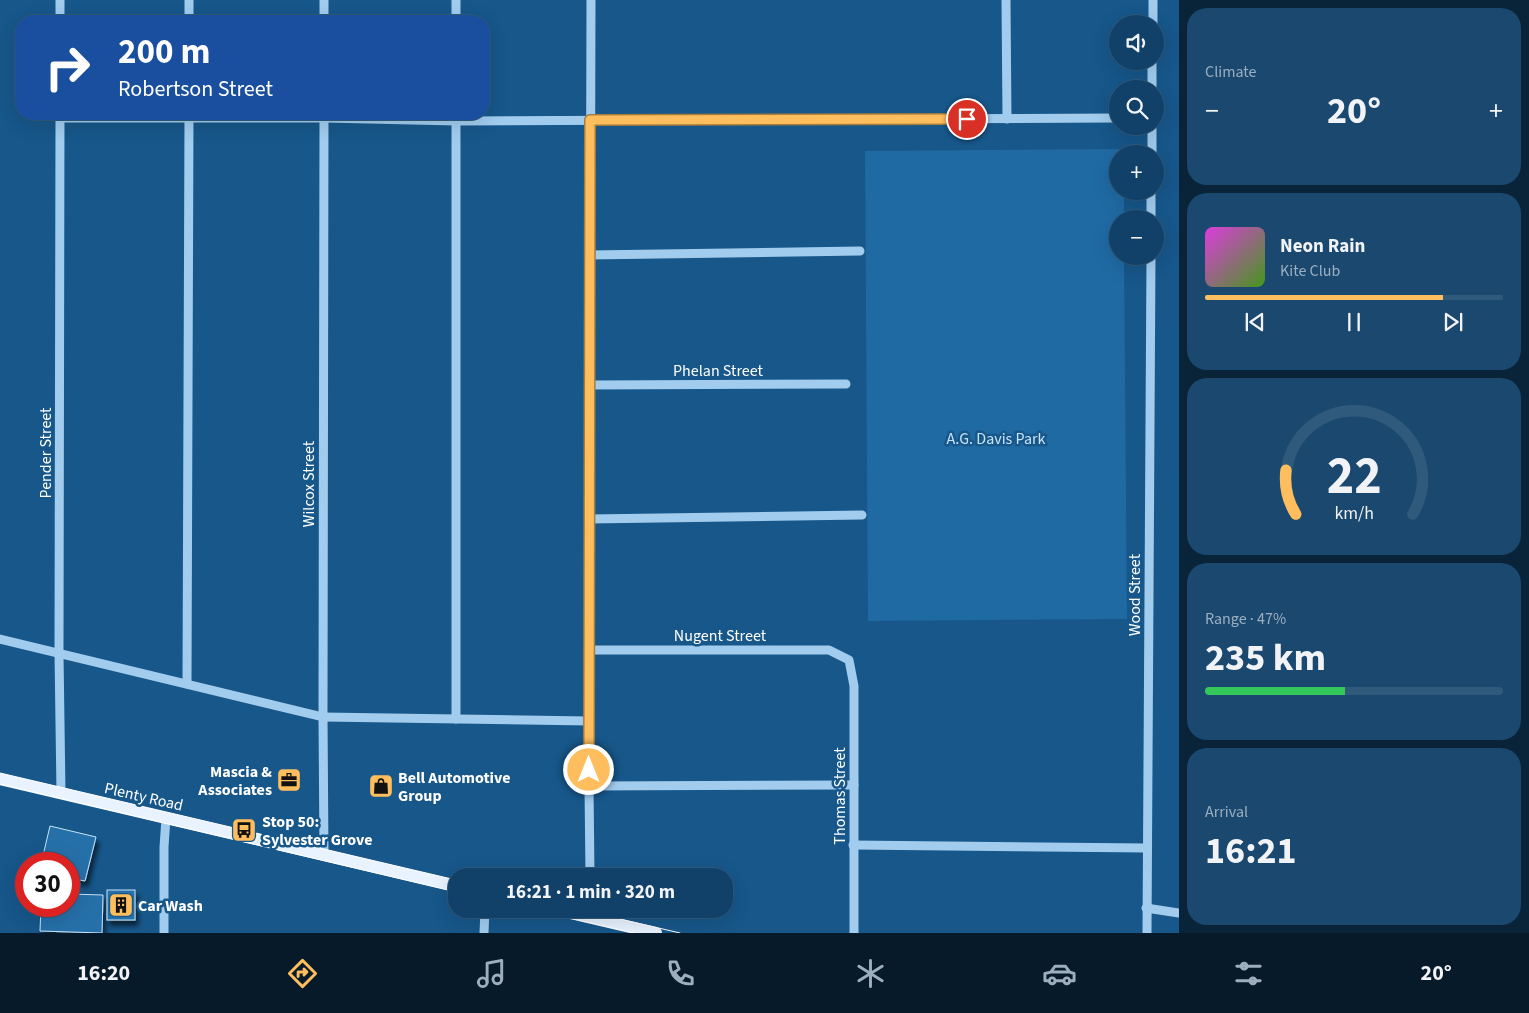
<!DOCTYPE html>
<html lang="en">
<head>
<meta charset="utf-8">
<style>
	:root { --surface:#114168; --page:#1a486e; --text:#f1f3f6; --muted:#9cafc0; --line:#305a7c; --accent:#ffbe5e }
	body { margin:0; font-family:"Source Sans 3",sans-serif; background:var(--page); color:var(--text); height:100vh; display:flex; flex-direction:column; font-size:19px; white-space:nowrap }
	* { box-sizing:border-box; margin:0 }
	p { font-size:16px; color:var(--muted) }
	.icon { flex:none; width:28px; height:28px; fill:none; stroke:currentColor; stroke-width:2; stroke-linecap:round; stroke-linejoin:round }
	.map { position:relative; flex:1; overflow:hidden }
	.sheet { display:flex; flex-direction:column; gap:8px; padding:8px; background:#092439; width:350px }
	.sheet>* { flex:none }
	.hud { position:absolute; left:15px; top:15px; width:475px; height:105px; border-radius:20px; box-shadow:0 5px 20px #0002,0 0 0 1px var(--line); background:#1a4fa0; color:#fff; overflow:hidden }
	.tools { position:absolute; left:1109px; top:15px; display:grid; gap:10px }
	.tools a { display:grid; place-items:center; width:55px; height:55px; border-radius:50%; background:var(--surface); box-shadow:0 5px 20px #0002,0 0 0 1px var(--line); font-size:25px }
	.speed { position:absolute; left:15px; top:852px; display:flex; gap:10px; font-size:25px; font-weight:700; text-align:center }
	.speed>* { display:grid; place-content:center; width:65px; height:65px; border-radius:50%; background:var(--surface); box-shadow:0 5px 20px #0002,0 0 0 1px var(--line); line-height:1 }
	.speed .limit { border:8px solid #d22; background:#fff; color:#111 }
	.pin { position:absolute; display:grid; place-items:center; width:42px; height:42px; color:#fff; margin:-21px; border:2px solid #fff; border-radius:50%; box-shadow:0 1px 5px #0007 }
	.me { position:absolute; width:55px; margin:-28px; rotate:0deg; stroke-linejoin:round; filter:drop-shadow(0 0 4px #0008) }
	.turn { display:flex; align-items:center; gap:18px; height:105px; padding:0 20px; font-size:22px }
	.turn .icon { width:65px; height:65px; stroke-width:2.5 }
	.turn b { display:block; font-size:35px; line-height:42px }
	.big { font-size:38px; font-weight:700; line-height:1.1 }
	.sheet .tile { flex:1; display:flex; flex-direction:column; justify-content:center; gap:8px; min-width:0; padding:0 18px; border-radius:20px; background:var(--page) }
	.sheet .dial { align-items:center; gap:0 }
	.dial svg { height:130px; overflow:visible; fill:none; stroke:var(--line); stroke-width:7; stroke-linecap:round; text-anchor:middle }
	.dial text { fill:var(--text); stroke:none }
	.song { display:flex; align-items:center; gap:15px }
	.cover { width:60px; height:60px; border-radius:8px; background:linear-gradient(135deg,hsl(300 70% 55%),hsl(100 70% 35%)) }
	.played { height:5px; border-radius:2px; background:linear-gradient(90deg,var(--accent) 80%,var(--line) 80%) }
	.keys { display:flex; justify-content:space-around; direction:ltr }
	.heat { display:flex; justify-content:space-between; align-items:center; font-size:28px; direction:ltr }
	.charge { height:8px; border-radius:4px; background:linear-gradient(90deg,#34c759 47%,var(--line) 0) }
	.trip { position:absolute; left:448px; top:868px; width:285px; height:50px; border-radius:20px; background:var(--surface); box-shadow:0 5px 20px #0002,0 0 0 1px var(--line); font-weight:700; line-height:50px; text-align:center }
	.tabs { display:flex; height:80px; justify-content:space-around; align-items:center; background:#071a2a; color:var(--muted) }
	.tabs .icon { width:35px; height:35px }
	.tabs .current { color:var(--accent) }
	.tabs b { font-size:22px; color:var(--text) }
	main { display:flex; flex:1; min-height:0 }
	.map>svg:first-child { display:block }
	.green { fill:#206aa4 }
	.building { fill:#266fa9; stroke:#c7e4fa; filter:url(#shadow) }
	.lines { fill:none; stroke-linecap:round; stroke-linejoin:round }
	.minor { stroke:#a1ccee; stroke-width:9 }
	.major { stroke:#e8f3ff; stroke-width:12 }
	.tram { stroke:#fff; stroke-width:1 }
	.route-casing { stroke:#a67c3d; stroke-width:12 }
	.route { stroke:#ffbe5e; stroke-width:9 }
	.labels { text-anchor:middle; stroke-width:5; stroke-linejoin:round; paint-order:stroke }
	.street-label { font-size:16px; fill:#fff; stroke:#17578a }
	.park-label { font-size:16px; fill:#c7e4fa; stroke:#17578a }
	.poi-label { font-size:16px; font-weight:bold; fill:#fff; stroke:#17578a; text-anchor:start }
</style>
</head>
<body>
<main>
<div class="map">
<svg width="1179" height="933" viewBox="0 0 1179 933">
	<defs>
		<filter id="shadow"><feDropShadow dx="3" dy="5.5" stdDeviation="2.5" flood-color="#0009"/></filter>
	</defs>
	<rect width="100%" height="100%" fill="#17578a"/>
	<!-- green -->
	<path class="green" d="M1123,149V154H1118V191H1124V219H1118V256H1124L1127,619L868,621L865,151Z"/>
	<!-- building -->
	<g class="building">
		<path d="M50,826L96,837L85,881L69,878V864H41Z"/>
		<rect x="107" y="890" width="28" height="30"/>
		<path d="M69,894L103,895L102,933L40,931L41,906H69Z"/>
	</g>
	<g class="lines">
		<!-- minor -->
		<g class="minor">
			<path d="M60,0V21"/>
			<path d="M456,0V21"/>
			<path d="M1006,0L1007,119"/>
			<path d="M189,21V0"/>
			<path d="M324,21V0"/>
			<path d="M1153,24V0"/>
			<path d="M1152,89V61"/>
			<path d="M60,114L59,653L61,793"/>
			<path d="M60,118H324L456,121L1118,118"/>
			<path d="M1152,154V126"/>
			<path d="M1151,219V191"/>
			<path d="M589,255L860,251"/>
			<path d="M590,385L846,384"/>
			<path d="M589,519L862,515"/>
			<path d="M0,639L323,717L589,721"/>
			<path d="M589,650H829L849,660L854,686V933"/>
			<path d="M187,684L189,114"/>
			<path d="M456,719V114"/>
			<path d="M589,786L854,785"/>
			<path d="M853,845L1147,848"/>
			<path d="M324,855L323,717L324,114"/>
			<path d="M590,876L589,786L591,0"/>
			<path d="M1146,908L1179,913"/>
			<path d="M164,933V847L166,818"/>
			<path d="M484,933L485,909"/>
			<path d="M1147,933L1151,256"/>
		</g>
		<!-- major -->
		<g class="major">
			<path d="M0,779L456,886"/>
			<path d="M553,909L656,933"/>
		</g>
		<!-- tram -->
		<g class="tram">
			<path d="M0,773L456,880"/>
			<path d="M0,784L456,892"/>
			<path d="M530,909L634,933"/>
			<path d="M577,909L680,933"/>
		</g>
	</g>
	<g class="lines">
		<defs>
			<path id="route" d="M589,770L590,120L967,119"/>
		</defs>
		<!-- route casing -->
		<use href="#route" class="route-casing"/>
		<!-- route -->
		<use href="#route" class="route"/>
	</g>
	<!-- icons -->
	<defs>
		<symbol id="office-square" viewBox="-11 -11 22 22"><rect x="-9" y="-9" width="18" height="18" rx="4" fill="#ffbe5e" stroke="#17578a"/><path d="M-6-3h4V-5.5h4V-3h4V5H-6ZM-1-4.5V-3h2v-1.5ZM-6 0V1H6V0Z" fill="#111"/></symbol>
		<symbol id="shop-square" viewBox="-11 -11 22 22"><rect x="-9" y="-9" width="18" height="18" rx="4" fill="#ffbe5e" stroke="#17578a"/><path d="M-5-2.5h2.3a2.7 3.5 0 0 1 5.4 0H5L5.5 6h-11ZM-1.5-2.5h3a1.5 2.3 0 0 0-3 0Z" fill="#111"/></symbol>
		<symbol id="bus-square" viewBox="-11 -11 22 22"><rect x="-9" y="-9" width="18" height="18" rx="4" fill="#ffbe5e" stroke="#17578a"/><path d="M-5-6H5V4H4V6H2V4H-2V6H-4V4H-5ZM-3.5-4V0h7V-4ZM-3.5 1.2v1.5H-2V1.2ZM2 1.2v1.5H3.5V1.2Z" fill="#111"/></symbol>
		<symbol id="building-square" viewBox="-11 -11 22 22"><rect x="-9" y="-9" width="18" height="18" rx="4" fill="#ffbe5e" stroke="#17578a"/><path d="M-4-6H4V6H1V3H-1V6H-4ZM-2.5-4.3h1.7v1.8h-1.7ZM.8-4.3h1.7v1.8H.8ZM-2.5-1h1.7V.8h-1.7ZM.8-1h1.7V.8H.8Z" fill="#111"/></symbol>
	</defs>
	<g fill-rule="evenodd">
		<use href="#office-square" x="275" y="766" width="28" height="28"/>
		<use href="#shop-square" x="367" y="772" width="28" height="28"/>
		<use href="#bus-square" x="230" y="816" width="28" height="28"/>
		<use href="#building-square" x="107" y="891" width="28" height="28"/>
	</g>
	<g class="labels">
		<!-- street labels -->
		<g class="street-label">
			<text x="718" y="376">Phelan Street</text>
			<text transform="translate(45 453) rotate(-90)" y="6">Pender Street</text>
			<text transform="translate(308 484) rotate(-90)" y="6">Wilcox Street</text>
			<text transform="translate(1134 595) rotate(-90)" y="6">Wood Street</text>
			<text x="720" y="641">Nugent Street</text>
			<text transform="translate(144 796) rotate(13)" y="6">Plenty Road</text>
			<text transform="translate(839 796) rotate(-90)" y="6">Thomas Street</text>
		</g>
		<!-- park labels -->
		<g class="park-label">
			<text x="996" y="444">A.G. Davis Park</text>
		</g>
		<!-- poi labels -->
		<g class="poi-label">
			<text x="272" y="777" text-anchor="end">Mascia &amp;<tspan x="272" dy="18">Associates</tspan></text>
			<text x="398" y="783">Bell Automotive<tspan x="398" dy="18">Group</tspan></text>
			<text x="262" y="827">Stop 50:<tspan x="262" dy="18">Sylvester Grove</tspan></text>
			<text x="138" y="911">Car Wash</text>
		</g>
	</g>
</svg>
<div class="tools">
<a><svg class="icon" aria-label="sound" viewBox="0 0 24 24"><path d="M4 9h4l5-4v14l-5-4H4zM17 9q2 3 0 6"/></svg></a>
<a><svg class="icon" aria-label="search" viewBox="0 0 24 24"><circle cx="10" cy="10" r="6"/><path d="M15 15l6 6"/></svg></a>
<a>+</a>
<a>−</a>
</div>
<div class="speed"><div class="limit">30</div></div>
<div class="pin" style="left:967px;top:119px;background:#d93025"><svg class="icon" aria-label="arrive" viewBox="0 0 24 24"><path d="M6 21V4h12l-3 4 3 4H6"/></svg></div>
<svg class="me" style="left:589px;top:770px" viewBox="-20 -20 40 40"><circle r="17" fill="#ffbe5e" stroke="#fff" stroke-width="3"/><path d="M0-11L8 9 0 5-8 9z" fill="#fff"/></svg>
<div class="trip">16:21 · 1 min · 320 m</div>
<div class="hud">
<div class="turn"><svg class="icon" aria-label="right" viewBox="0 0 24 24"><path d="M7 20v-9h11M14 6l5 5-5 5"/></svg><div><b>200 m</b>Robertson Street</div></div>
</div>
</div>
<section class="sheet">
<div class="tile"><p>Climate</p>
<div class="heat"><a>−</a><b class="big">20°</b><a>+</a></div>
</div>
<div class="tile">
<div class="song"><i class="cover"></i><div><b>Neon Rain</b><p>Kite Club</p></div></div>
<div class="played"></div>
<div class="keys"><svg class="icon" aria-label="previous" viewBox="0 0 24 24"><path d="M18 5L8 12l10 7zM5 5v14"/></svg><svg class="icon" aria-label="pause" viewBox="0 0 24 24"><path d="M8 5v14M16 5v14"/></svg><svg class="icon" aria-label="next" viewBox="0 0 24 24"><path d="M6 5l10 7-10 7zM19 5v14"/></svg></div>
</div>
<div class="tile dial"><svg viewBox="0 0 100 80">
<path d="M14 69A42 42 0 1 1 86 69"/>
<path d="M14 69A42 42 0 0 1 8 42" stroke="#ffbe5e"/>
<text x="50" y="56" font-size="32" font-weight="700">22</text>
<text x="50" y="72" font-size="11">km/h</text>
</svg></div>
<div class="tile"><p>Range · 47%</p><b class="big">235 km</b><div class="charge"></div></div>
<div class="tile"><p>Arrival</p><b class="big">16:21</b></div>
</section>
</main>
<nav class="tabs">
<b>16:20</b>
<svg class="icon current" aria-label="directions" viewBox="0 0 24 24"><path d="M12 3l9 9-9 9-9-9zM9 14v-3h6M13 9l2 2-2 2"/></svg>
<svg class="icon" aria-label="music" viewBox="0 0 24 24"><path d="M9 18V5l10-2v13"/><circle cx="6" cy="18" r="3"/><circle cx="16" cy="16" r="3"/></svg>
<svg class="icon" aria-label="phone" viewBox="0 0 24 24"><path d="M5 4h4l2 5-3 2q2 4 5 5l2-3 5 2v4C11 20 4 13 5 4z"/></svg>
<svg class="icon" aria-label="climate" viewBox="0 0 24 24"><path d="M12 3v18M4 7l16 10M4 17L20 7"/></svg>
<svg class="icon" aria-label="car" viewBox="0 0 24 24"><path d="M5 17H2v-5l4-1 3-4h7l3 4 3 1v5h-3M9 17h6M6 11h13"/><circle cx="7" cy="17" r="2"/><circle cx="17" cy="17" r="2"/></svg>
<svg class="icon" aria-label="filters" viewBox="0 0 24 24"><path d="M4 7h16M4 17h16"/><circle cx="9" cy="7" r="2"/><circle cx="15" cy="17" r="2"/></svg>
<b>20°</b>
</nav>
</body>
</html>
